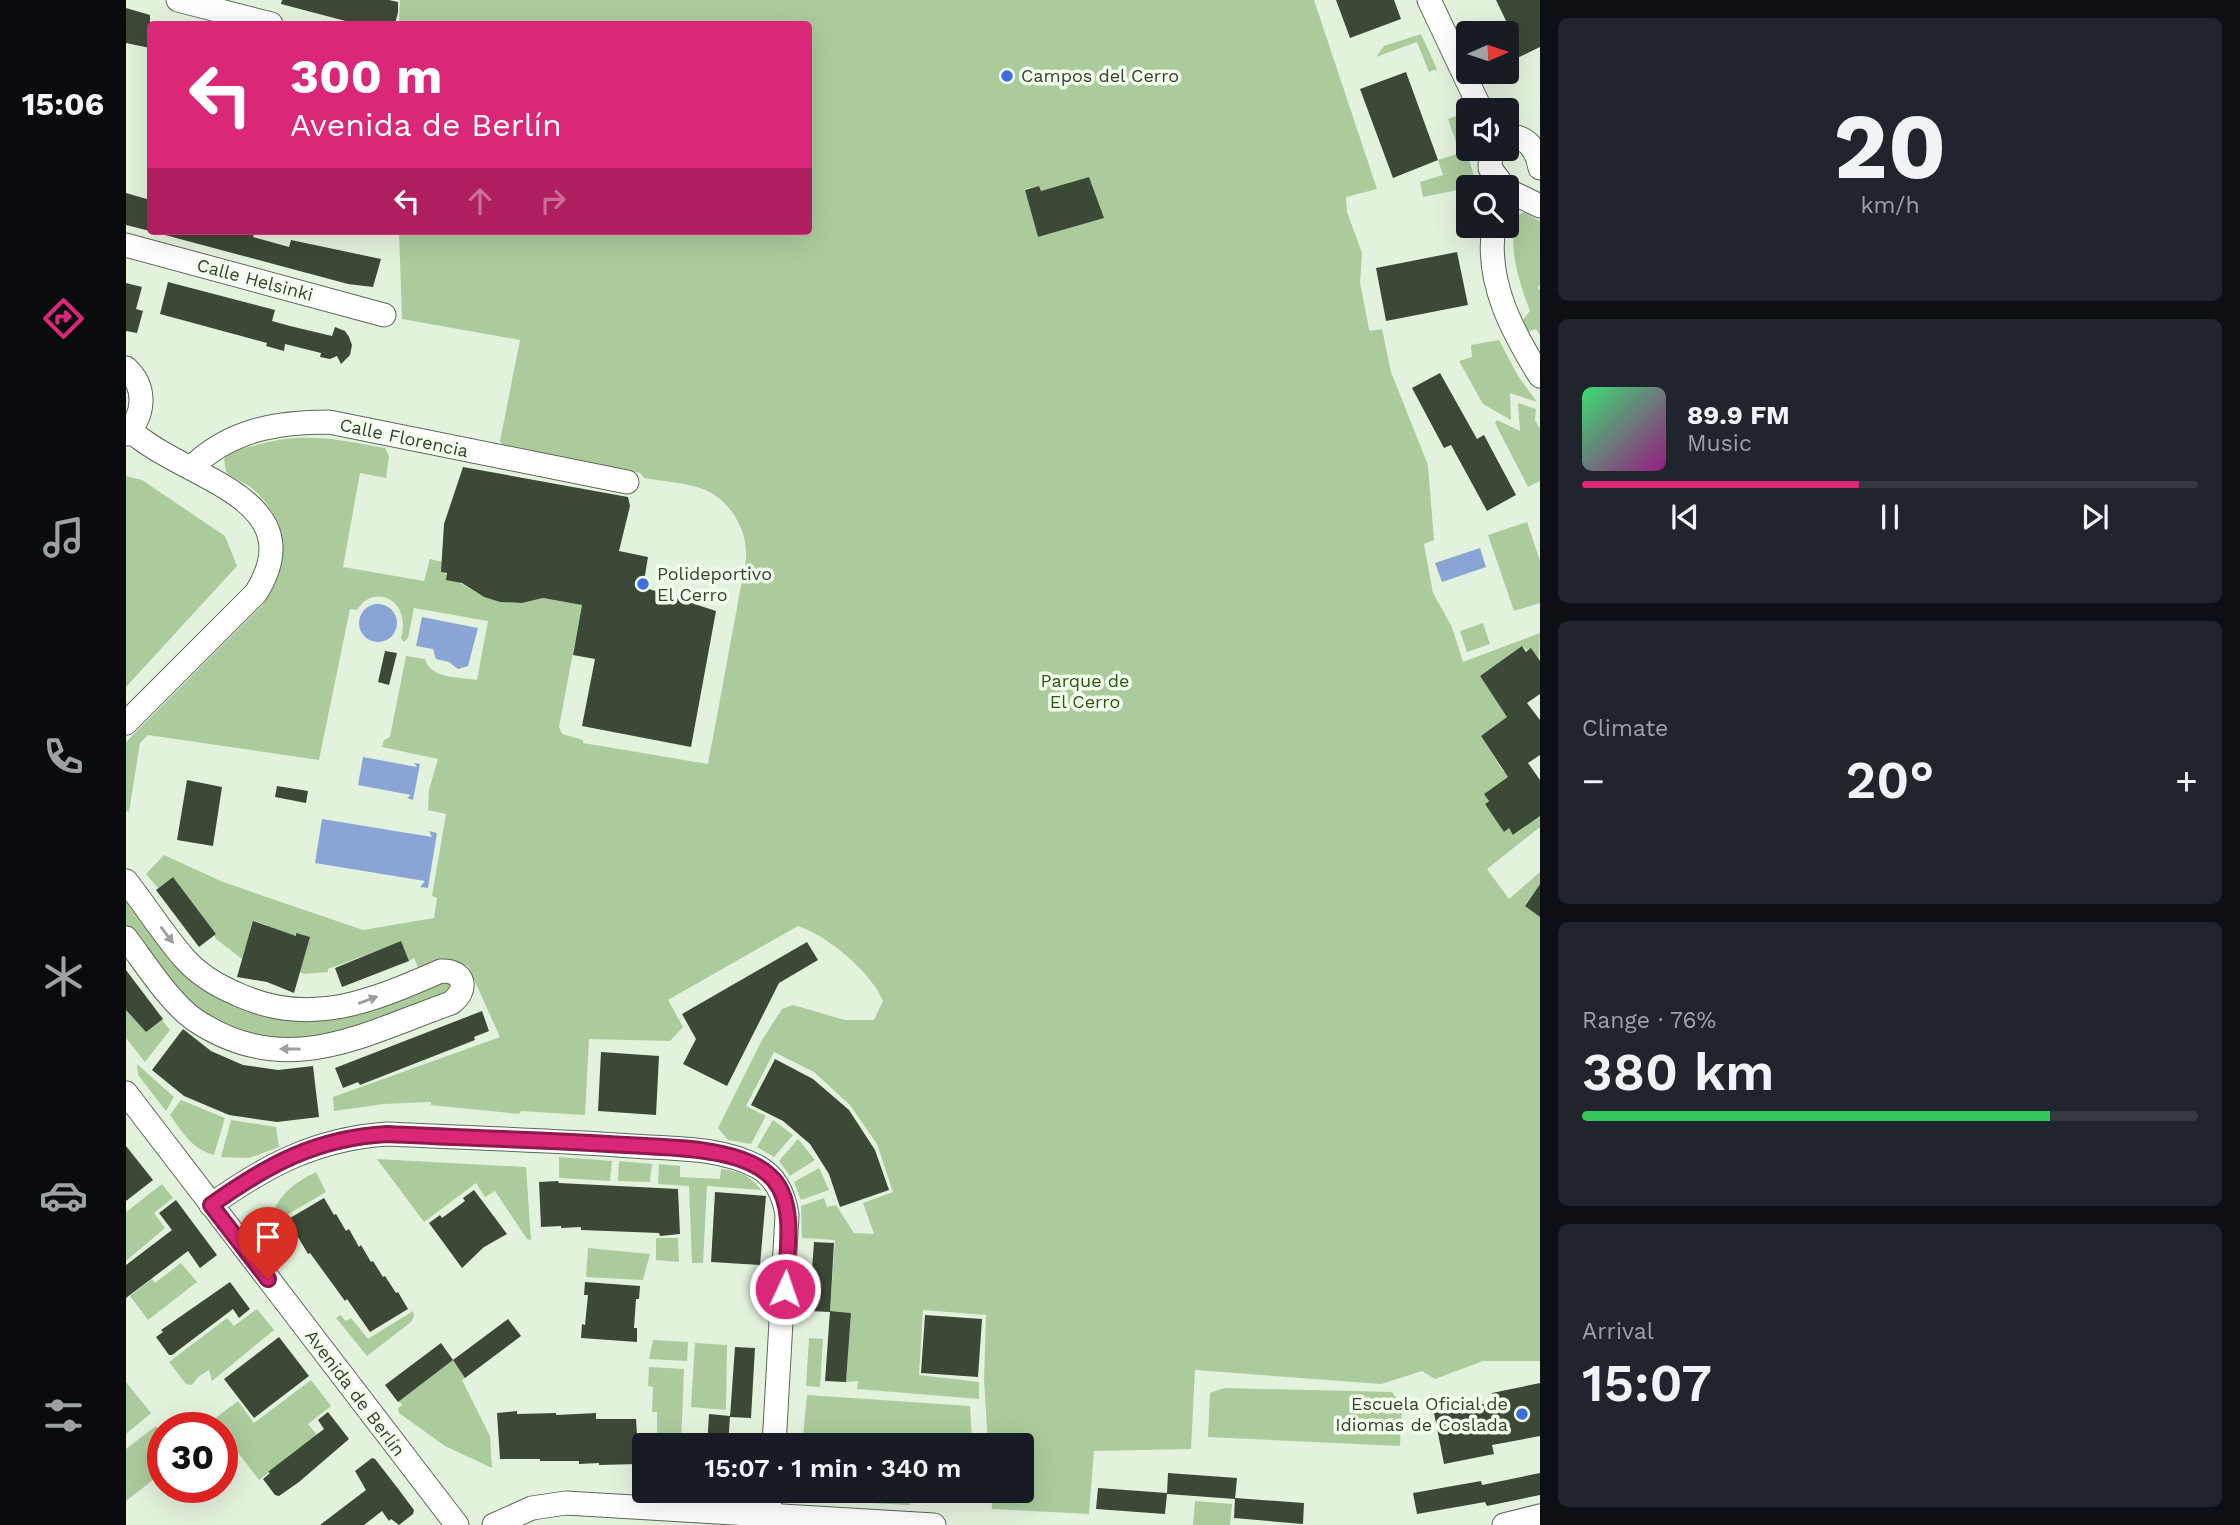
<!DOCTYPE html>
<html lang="en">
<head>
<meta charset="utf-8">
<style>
	:root { --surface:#171b24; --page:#20242c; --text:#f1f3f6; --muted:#9ea1a6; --line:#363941; --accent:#db2777 }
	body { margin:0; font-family:"Work Sans",sans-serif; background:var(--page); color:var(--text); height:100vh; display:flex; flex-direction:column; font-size:26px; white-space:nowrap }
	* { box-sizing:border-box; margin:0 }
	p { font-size:23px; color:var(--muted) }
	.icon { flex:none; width:38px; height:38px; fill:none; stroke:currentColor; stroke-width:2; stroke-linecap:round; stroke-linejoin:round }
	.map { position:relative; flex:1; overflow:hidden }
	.drawer { display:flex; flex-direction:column; gap:18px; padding:18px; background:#0d0f14; width:700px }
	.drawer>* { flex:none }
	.banner { position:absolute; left:21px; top:21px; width:665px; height:214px; border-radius:7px; box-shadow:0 7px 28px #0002; background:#db2777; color:#fff; overflow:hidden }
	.needle { width:46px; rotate:87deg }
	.tools { position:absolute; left:1330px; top:21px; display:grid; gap:14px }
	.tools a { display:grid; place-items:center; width:63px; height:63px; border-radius:7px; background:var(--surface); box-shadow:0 7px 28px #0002; font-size:35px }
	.speed { position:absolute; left:21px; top:1412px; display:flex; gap:14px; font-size:35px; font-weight:700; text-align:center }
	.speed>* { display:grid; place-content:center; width:91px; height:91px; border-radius:50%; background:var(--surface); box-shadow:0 7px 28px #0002; line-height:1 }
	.speed .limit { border:10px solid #d22; background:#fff; color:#111 }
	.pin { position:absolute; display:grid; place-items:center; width:60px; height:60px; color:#fff; margin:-72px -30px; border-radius:50% 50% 50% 0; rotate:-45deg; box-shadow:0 0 7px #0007 }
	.pin .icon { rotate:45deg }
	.me { position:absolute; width:77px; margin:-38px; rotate:3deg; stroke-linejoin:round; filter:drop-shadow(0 0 5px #0008) }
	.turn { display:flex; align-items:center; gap:24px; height:147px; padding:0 28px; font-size:32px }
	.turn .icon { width:91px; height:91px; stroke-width:2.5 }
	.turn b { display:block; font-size:49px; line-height:60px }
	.lanes { display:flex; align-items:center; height:66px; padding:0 28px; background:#0003; justify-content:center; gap:35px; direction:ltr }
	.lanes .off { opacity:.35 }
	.big { font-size:52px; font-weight:600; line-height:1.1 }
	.drawer .tile { flex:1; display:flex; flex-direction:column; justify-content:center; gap:10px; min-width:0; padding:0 24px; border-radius:10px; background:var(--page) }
	.drawer .dial { align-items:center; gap:0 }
	.dial b { font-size:91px; line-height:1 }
	.song { display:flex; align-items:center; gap:21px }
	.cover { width:84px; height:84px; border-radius:10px; background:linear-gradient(135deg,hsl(140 70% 55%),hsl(310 70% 35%)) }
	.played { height:7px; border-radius:4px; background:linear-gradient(90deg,var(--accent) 45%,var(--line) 45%) }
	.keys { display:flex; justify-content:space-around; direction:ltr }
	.heat { display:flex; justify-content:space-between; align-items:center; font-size:38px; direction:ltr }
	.charge { height:10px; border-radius:5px; background:linear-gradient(90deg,#34c759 76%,var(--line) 0) }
	.trip { position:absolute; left:506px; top:1433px; width:402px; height:70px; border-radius:7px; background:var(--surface); box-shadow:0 7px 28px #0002; font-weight:600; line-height:70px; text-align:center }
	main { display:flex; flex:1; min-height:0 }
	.menu { display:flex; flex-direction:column; width:126px; justify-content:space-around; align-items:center; background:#090b0e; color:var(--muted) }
	.menu .icon { width:49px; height:49px }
	.menu .on { color:var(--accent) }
	.menu b { font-size:32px; color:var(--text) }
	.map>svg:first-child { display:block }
	.green { fill:#abcb9d; fill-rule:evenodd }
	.water { fill:#8ba4d6 }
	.building { fill:#3d4937 }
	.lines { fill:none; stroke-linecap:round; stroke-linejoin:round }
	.minor-casing { stroke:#5c6856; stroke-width:25 }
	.minor { stroke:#fff; stroke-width:23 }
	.oneway { fill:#9c9f9a }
	.route-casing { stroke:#8e194d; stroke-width:18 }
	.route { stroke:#db2777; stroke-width:12 }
	.poi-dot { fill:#3e6dde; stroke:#f3ffed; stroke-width:2.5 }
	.labels { text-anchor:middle; stroke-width:7; stroke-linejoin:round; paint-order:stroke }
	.poi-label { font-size:18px; fill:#393f36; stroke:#f3ffed; text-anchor:start }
	.street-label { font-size:18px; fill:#393f36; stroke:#f3ffed }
	.park-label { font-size:18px; fill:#2d5710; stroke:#f3ffed }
</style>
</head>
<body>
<main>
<nav class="menu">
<b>15:06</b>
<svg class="icon on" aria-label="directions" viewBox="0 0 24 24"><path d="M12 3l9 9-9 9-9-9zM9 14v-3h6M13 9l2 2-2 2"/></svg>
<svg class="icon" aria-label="music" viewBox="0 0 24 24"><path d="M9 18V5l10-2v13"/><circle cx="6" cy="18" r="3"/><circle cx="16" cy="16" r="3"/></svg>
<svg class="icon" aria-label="phone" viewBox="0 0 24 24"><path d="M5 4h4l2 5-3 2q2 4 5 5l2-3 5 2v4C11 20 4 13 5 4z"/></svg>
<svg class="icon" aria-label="climate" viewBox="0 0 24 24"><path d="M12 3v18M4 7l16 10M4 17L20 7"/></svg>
<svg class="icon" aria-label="car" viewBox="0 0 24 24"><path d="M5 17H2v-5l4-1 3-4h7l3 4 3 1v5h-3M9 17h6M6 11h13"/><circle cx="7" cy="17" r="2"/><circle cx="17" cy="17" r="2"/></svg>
<svg class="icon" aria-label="filters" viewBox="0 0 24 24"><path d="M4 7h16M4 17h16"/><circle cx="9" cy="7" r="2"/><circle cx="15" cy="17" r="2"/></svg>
</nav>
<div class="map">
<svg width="1414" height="1525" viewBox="0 0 1414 1525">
	<rect width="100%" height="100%" fill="#e3f2dd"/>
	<!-- green -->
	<g class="green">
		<path d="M274,0H1188L1251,189L1220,197L1221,212L1236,253L1234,283L1243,329L1244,331L1256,329L1265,372L1302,465L1308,540L1298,544L1307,593L1326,627L1337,662L1414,633L1413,660L1396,646L1384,655L1388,661L1378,673L1371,664L1354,676L1377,711L1386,714L1355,736L1377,771L1387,774L1359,804L1378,831L1383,828L1388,835L1400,826L1396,819L1414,816V827L1361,869L1383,899L1414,872V884L1399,905L1414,917V1361H1357L1309,1379L1296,1371L1255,1384L1069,1370L1065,1449L968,1451L963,1514L866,1509L865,1491H896V1446L862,1445L858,1380L860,1315L797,1310L793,1375L853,1382V1399L731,1389L732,1381L720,1382L725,1313L704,1311L709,1240L676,1238L675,1206L698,1198L701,1207L710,1205L728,1233L748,1234L737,1203L767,1192L751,1144L724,1105L688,1072L648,1052L620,1106L640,1116L625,1144L602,1140L592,1128L636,1040L656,1009L667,1005L719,1020H748L757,1001C745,972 702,936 672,926L542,1000L557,1027L544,1041L463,1039L459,1115L395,1111L393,1114L305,1105V1102L258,1104L208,1111L207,1097L374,1037L342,966L324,960L293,969L288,958L283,961L275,942L202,969V972L178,974L174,972L170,934L169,936L140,928L141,925L128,921L116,959L90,939L88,936L90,934L47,877L32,888L20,874L38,855L97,882L237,930L308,918L311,898L306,896L320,814L302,810L303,790L312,759L256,747L258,740L264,737L280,656L299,659C304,679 334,677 351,680L362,621L288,608L282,638L278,642L275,638C286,599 247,583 231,610L224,609L193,760L22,735L14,743L3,812L0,811V742L136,606C165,564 166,525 127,489C119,482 108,479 100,472L98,459C105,450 116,449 127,446C175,431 211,439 259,448L263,456L260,478L234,473L217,567L298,581L304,559L317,562L316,572L358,597L374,602L396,603L417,598L456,605L433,727L436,734L457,740V743L582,764L620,559C622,531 605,500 577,489C562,483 535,481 518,478L514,473L378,447L374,441L394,340L276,319L273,231H682V24H273ZM963,177L977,218L912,237L899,189L913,186L915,191Z"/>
		<path d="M1295,34L1311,69L1303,72L1291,42L1250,57L1258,46Z"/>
		<path d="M1330,116L1351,186L1297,197L1294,182L1317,175L1312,160L1334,153L1322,119Z"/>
		<path d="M1397,212L1414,221V284L1412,288L1414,290V335L1410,329L1401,332L1396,321L1404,311C1393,282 1381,246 1391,216Z"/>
		<path d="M1373,340L1392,376L1411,402L1384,393L1385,420L1357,404L1333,361L1346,357L1345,345Z"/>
		<path d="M1392,403L1410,409L1409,420L1414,429V481L1402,487L1369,423L1371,420L1394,431Z"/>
		<path d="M0,476L16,480L99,536L111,566L0,687Z"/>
		<path d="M1401,522L1414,561V603L1388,611L1362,535Z"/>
		<path d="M1357,623L1364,644L1341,652L1334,631Z"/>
		<path d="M0,893L22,923L139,1013L323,980L327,990L201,1040L123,1037L63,1005L0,928Z"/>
		<path d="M0,1010L20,1031L36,1020L44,1030L19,1062L0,1038Z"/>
		<path d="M11,1064L48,1097L40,1111L12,1075Z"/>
		<path d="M55,1100L99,1118L88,1155C66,1149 57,1133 44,1115Z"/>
		<path d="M105,1120L150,1127L153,1147L123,1158L95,1157Z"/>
		<path d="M647,1120L667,1135L648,1157L631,1147Z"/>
		<path d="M672,1139L689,1160L664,1176L653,1161Z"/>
		<path d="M433,1157L486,1161L484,1181L433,1178Z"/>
		<path d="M251,1159L400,1167L405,1240L401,1239L369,1191L359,1197L350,1183L298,1222Z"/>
		<path d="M493,1161L526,1164L524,1182L492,1181Z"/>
		<path d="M533,1164L554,1166V1177L594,1179L595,1169C613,1171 624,1175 635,1190L581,1186L577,1263H566L563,1186L532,1184Z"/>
		<path d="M693,1168L703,1190L675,1200L668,1182Z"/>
		<path d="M190,1172L200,1192L154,1219L162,1234L152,1239C134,1208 165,1184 190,1172Z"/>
		<path d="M36,1184L47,1198L28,1213L39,1228L0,1261V1212Z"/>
		<path d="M530,1238H552L553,1262L530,1260Z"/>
		<path d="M462,1248L524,1254L517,1280L460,1277Z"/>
		<path d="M55,1263L71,1282L22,1320L4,1296L26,1279L29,1283Z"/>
		<path d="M131,1309L148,1330L86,1381L83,1370L72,1377L66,1385L60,1384L43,1362L101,1318L108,1326Z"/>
		<path d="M287,1311L288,1316L285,1322L241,1356L210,1318L214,1315L220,1321L225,1318L242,1339Z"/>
		<path d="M683,1338L697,1339L694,1387L680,1386Z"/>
		<path d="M527,1340L562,1342L561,1361L523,1359Z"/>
		<path d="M569,1343L601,1345L600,1410L565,1407Z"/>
		<path d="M327,1360L339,1378L336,1380L364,1436L366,1468L319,1446L273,1413L272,1408L276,1405L273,1401Z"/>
		<path d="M523,1367L558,1369L555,1445H535V1440L531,1439V1412H526L527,1387L522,1386Z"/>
		<path d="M185,1380L205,1406L182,1424L191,1435L133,1480L96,1432V1428L87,1420L112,1401L128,1423Z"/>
		<path d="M0,1382L25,1413L0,1434Z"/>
		<path d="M1098,1388L1266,1392L1276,1406L1274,1446L1082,1437L1084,1393Z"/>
		<path d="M681,1395L844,1406L846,1441L794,1442V1439L735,1438V1435L715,1436V1434L695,1435L696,1445L676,1446Z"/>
		<path d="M30,1426L37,1435V1472L0,1501V1449Z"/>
		<path d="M727,1491H785L784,1505L726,1502Z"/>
		<path d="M1069,1501L1106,1504L1104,1525H1067Z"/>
	</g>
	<!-- water -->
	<g class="water">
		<path d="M1354,548L1360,567L1316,582L1309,563Z"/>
		<circle cx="252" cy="623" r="19"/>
		<path d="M296,617L352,628L342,666L332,669L323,662L310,659L307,649L290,646Z"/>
		<path d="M237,757L291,767L288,763L294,764L287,800L281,798L285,795L232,785Z"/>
		<path d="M196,819L306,837L303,831L311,833L302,888L294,887L299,881L189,863Z"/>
	</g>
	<!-- building -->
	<g class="building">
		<path d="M156,0H263L272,2V12L269,24L242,21L241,24H231L155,4Z"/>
		<path d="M1210,0H1268L1275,19L1224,38Z"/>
		<path d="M1370,0H1414V47L1381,63V33H1360L1381,23Z"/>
		<path d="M0,8L24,15V48L0,43Z"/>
		<path d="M1280,72L1312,160L1267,178L1234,89Z"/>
		<path d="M963,177L978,218L912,237L899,190L913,186L915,191Z"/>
		<path d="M0,193L24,200V231L0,225Z"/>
		<path d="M39,231H129L127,237L163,247L165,240L255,259L247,287L222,284L39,235Z"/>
		<path d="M1331,252L1342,305L1260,321L1250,268Z"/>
		<path d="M42,282L149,310L146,321L164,326L206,336L209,327L219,331L223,337L226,345L224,355L215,364L211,356L204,359L194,357L195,353L159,344L158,351L140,346L141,343L34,314Z"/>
		<path d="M0,283L16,287L10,309L17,311L11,333L0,331Z"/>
		<path d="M1314,373L1351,439L1358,435L1390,495L1361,511L1325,445L1318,448L1286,388Z"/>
		<path d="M337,467L502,497L504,506L493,551L522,557L517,587L590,611L565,747L456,726L469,659L447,655L456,605L417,598L396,603L374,602L358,597L336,583L320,580L321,573L315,572L318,524Z"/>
		<path d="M1396,646L1400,652L1405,648L1414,661V694L1401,703L1414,720V755L1402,763L1414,780V816L1387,835L1383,828L1378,832L1359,804L1363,801L1358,794L1382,777L1355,736L1381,717L1354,676Z"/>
		<path d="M259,651L271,653L263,685L252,682Z"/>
		<path d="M61,780L96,787L87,846L51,840Z"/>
		<path d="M151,786L182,791L180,803L149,797Z"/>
		<path d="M47,877L90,934L73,947L30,890Z"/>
		<path d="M1414,884V917L1399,906Z"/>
		<path d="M127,921L170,936V933L184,937L168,993L141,982L111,977Z"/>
		<path d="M275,941L283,961L216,987L209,968Z"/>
		<path d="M681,942L692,960L653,983L601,1086L557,1064L570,1039L556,1014Z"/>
		<path d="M0,970L37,1019L20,1032L0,1010Z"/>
		<path d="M356,1011L363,1031L348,1037L349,1040L234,1085L232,1082L217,1088L209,1068Z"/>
		<path d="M57,1029L85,1051L117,1065L152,1070L187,1066L193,1117L151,1122L103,1115L58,1096L26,1070Z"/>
		<path d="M475,1052L533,1056L530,1115L472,1111Z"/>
		<path d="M649,1059L687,1079L723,1110L749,1150L763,1190L714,1207L703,1174L684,1144L657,1121L625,1105Z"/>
		<path d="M0,1146L27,1180L0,1201Z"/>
		<path d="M432,1181L433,1183L552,1189L554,1234L534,1236L533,1233L455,1230V1227L435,1228V1226L415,1227L413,1182Z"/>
		<path d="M348,1190L381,1234L358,1247L336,1268L303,1223L314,1215L316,1218L339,1201L337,1198Z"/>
		<path d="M589,1192L640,1196L634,1265L585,1262Z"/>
		<path d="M198,1198L208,1215L210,1214L220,1231L223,1229L233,1247L235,1245L245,1262L247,1261L257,1277L259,1276L270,1293L272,1292L282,1309L244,1332L221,1299L219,1301L184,1253L182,1254L172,1237L170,1239L159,1221Z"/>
		<path d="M50,1200L91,1255L74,1268L62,1251L0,1298V1265L46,1230L33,1213Z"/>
		<path d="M688,1242L708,1243L704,1312L683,1311Z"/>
		<path d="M104,1282L124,1309L113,1318L107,1309L46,1355H43L30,1337L37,1332L35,1330Z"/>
		<path d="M459,1282L514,1286L513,1299H510L508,1328H511V1342L455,1338L456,1324L459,1325L462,1295H458Z"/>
		<path d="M704,1311L725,1313L720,1382L699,1381Z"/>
		<path d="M799,1315L856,1319L852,1377L795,1373Z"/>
		<path d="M382,1319L395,1336L339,1378L327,1360Z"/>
		<path d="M153,1337L183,1376L128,1418L98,1379Z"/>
		<path d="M315,1343L327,1360L272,1402L259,1385Z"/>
		<path d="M609,1347L629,1348L625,1418L604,1417Z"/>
		<path d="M1414,1383V1436L1366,1445L1368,1454L1318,1464L1308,1413L1368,1402L1366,1393Z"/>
		<path d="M391,1411V1414L430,1413V1415L470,1413V1419H510L513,1464L473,1465V1463L453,1464V1461H414V1459H374L371,1413Z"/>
		<path d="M202,1412L223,1439L173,1482L153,1496L149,1495L137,1479L144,1473L142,1472L198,1429L192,1420Z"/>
		<path d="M583,1414L604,1416L602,1446H581Z"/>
		<path d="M715,1434L716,1446H681V1435Z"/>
		<path d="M246,1458L249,1459L270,1486L288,1510L287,1514L273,1525L265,1519L263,1521L256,1511L238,1525H194L240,1490L229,1471Z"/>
		<path d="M1042,1473L1111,1478L1109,1499L1041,1494L1039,1514L970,1509L972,1488L1041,1493Z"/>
		<path d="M1414,1473V1495L1361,1506L1359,1502L1291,1514L1287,1493L1355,1481L1356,1485Z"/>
		<path d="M1109,1498L1178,1503L1177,1524L1108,1518Z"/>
	</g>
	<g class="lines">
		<defs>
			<g id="minor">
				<path d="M52,0L145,24"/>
				<path d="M1303,0L1355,110"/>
				<path d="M1381,137C1400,134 1411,150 1414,168"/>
				<path d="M1365,149L1364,168L1378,187"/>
				<path d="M1381,190L1414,206"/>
				<path d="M1368,226C1359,281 1386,331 1414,376"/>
				<path d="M0,245L258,315"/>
				<path d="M0,368C21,387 19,415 0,434"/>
				<path d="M65,468C103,430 151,422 203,422L501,482"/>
				<path d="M0,723L130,593C181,511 90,485 35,452C24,446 14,438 3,431"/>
				<path d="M0,881C20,906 37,934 58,958C72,974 92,986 111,994C184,1028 246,1001 315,971C339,970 343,990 325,1003C237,1034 160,1081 69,1020C44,1003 19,963 0,938"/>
				<path d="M0,1093L331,1525"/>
				<path d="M85,1205C141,1165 190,1139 261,1134C343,1138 425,1140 506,1146C548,1149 594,1147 632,1167C650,1177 658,1195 661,1215L648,1446"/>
				<path d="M643,1514L644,1491"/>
				<path d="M368,1525L406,1508L440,1503L808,1525"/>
				<path d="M1378,1525L1414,1516"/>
			</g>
		</defs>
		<!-- minor casing -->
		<use href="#minor" class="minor-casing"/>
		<!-- minor -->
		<use href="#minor" class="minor"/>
	</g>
	<!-- one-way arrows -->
	<defs><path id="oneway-solid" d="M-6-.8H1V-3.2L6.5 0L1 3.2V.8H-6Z" transform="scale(1.75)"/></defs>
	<g class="oneway">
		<use href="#oneway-solid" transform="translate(41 935) rotate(53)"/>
		<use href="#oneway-solid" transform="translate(242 1000) rotate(-20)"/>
		<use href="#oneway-solid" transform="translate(164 1049) rotate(-180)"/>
	</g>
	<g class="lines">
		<defs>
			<path id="route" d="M142,1279L85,1205C141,1165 190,1138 261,1134C341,1138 421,1140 501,1145C532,1147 566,1147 596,1154C615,1158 635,1165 648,1180C671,1207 660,1257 659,1289"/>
		</defs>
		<!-- route casing -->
		<use href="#route" class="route-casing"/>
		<!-- route -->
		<use href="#route" class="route"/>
	</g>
	<!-- markers -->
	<g class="poi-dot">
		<circle cx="881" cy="76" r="7"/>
		<circle cx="517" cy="584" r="7"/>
		<circle cx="1396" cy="1414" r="7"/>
	</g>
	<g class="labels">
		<!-- poi labels -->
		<g class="poi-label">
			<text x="895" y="82">Campos del Cerro</text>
			<text x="531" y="580">Polideportivo<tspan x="531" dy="21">El Cerro</tspan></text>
			<text x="1382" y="1410" text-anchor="end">Escuela Oficial de<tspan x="1382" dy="21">Idiomas de Coslada</tspan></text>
		</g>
		<!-- street labels -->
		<g class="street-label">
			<text transform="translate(129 280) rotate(15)" y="6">Calle Helsinki</text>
			<text transform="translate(278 438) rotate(12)" y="6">Calle Florencia</text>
			<text transform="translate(229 1393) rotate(53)" y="6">Avenida de Berlín</text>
		</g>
		<!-- park labels -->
		<g class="park-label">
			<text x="959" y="687">Parque de<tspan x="959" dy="21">El Cerro</tspan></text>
		</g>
	</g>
</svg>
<div class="tools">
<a><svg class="needle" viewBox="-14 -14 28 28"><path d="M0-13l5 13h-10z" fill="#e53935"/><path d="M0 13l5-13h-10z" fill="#9ea1a6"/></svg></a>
<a><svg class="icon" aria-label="sound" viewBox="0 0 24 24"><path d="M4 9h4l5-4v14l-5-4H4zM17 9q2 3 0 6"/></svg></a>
<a><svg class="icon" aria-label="search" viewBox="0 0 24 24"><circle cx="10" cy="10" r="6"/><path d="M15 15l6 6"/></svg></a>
</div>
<div class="speed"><div class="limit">30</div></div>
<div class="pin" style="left:142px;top:1279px;background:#d93025"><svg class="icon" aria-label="arrive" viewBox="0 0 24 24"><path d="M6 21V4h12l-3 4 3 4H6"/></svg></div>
<svg class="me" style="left:659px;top:1289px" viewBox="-20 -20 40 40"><circle r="17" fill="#db2777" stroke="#fff" stroke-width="3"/><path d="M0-11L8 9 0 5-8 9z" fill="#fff"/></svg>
<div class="trip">15:07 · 1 min · 340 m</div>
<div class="banner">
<div class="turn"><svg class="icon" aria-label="left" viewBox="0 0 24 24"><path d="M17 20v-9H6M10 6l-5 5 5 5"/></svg><div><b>300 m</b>Avenida de Berlín</div></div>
<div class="lanes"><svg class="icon" aria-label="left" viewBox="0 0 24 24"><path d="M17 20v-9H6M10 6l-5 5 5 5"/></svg><svg class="icon off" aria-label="ahead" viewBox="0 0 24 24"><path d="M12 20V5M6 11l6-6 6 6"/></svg><svg class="icon off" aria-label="right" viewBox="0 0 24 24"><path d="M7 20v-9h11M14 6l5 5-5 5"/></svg></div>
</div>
</div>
<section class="drawer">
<div class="tile dial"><b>20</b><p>km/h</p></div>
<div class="tile">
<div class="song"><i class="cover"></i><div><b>89.9 FM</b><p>Music</p></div></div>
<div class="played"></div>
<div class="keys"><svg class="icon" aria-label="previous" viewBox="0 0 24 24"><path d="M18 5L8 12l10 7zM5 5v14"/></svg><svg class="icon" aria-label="pause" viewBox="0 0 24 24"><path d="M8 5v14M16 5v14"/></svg><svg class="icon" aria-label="next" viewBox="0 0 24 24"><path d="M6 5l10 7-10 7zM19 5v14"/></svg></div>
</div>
<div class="tile"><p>Climate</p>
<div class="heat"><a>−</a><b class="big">20°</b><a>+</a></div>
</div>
<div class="tile"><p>Range · 76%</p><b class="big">380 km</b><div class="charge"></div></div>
<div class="tile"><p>Arrival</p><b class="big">15:07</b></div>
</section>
</main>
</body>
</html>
